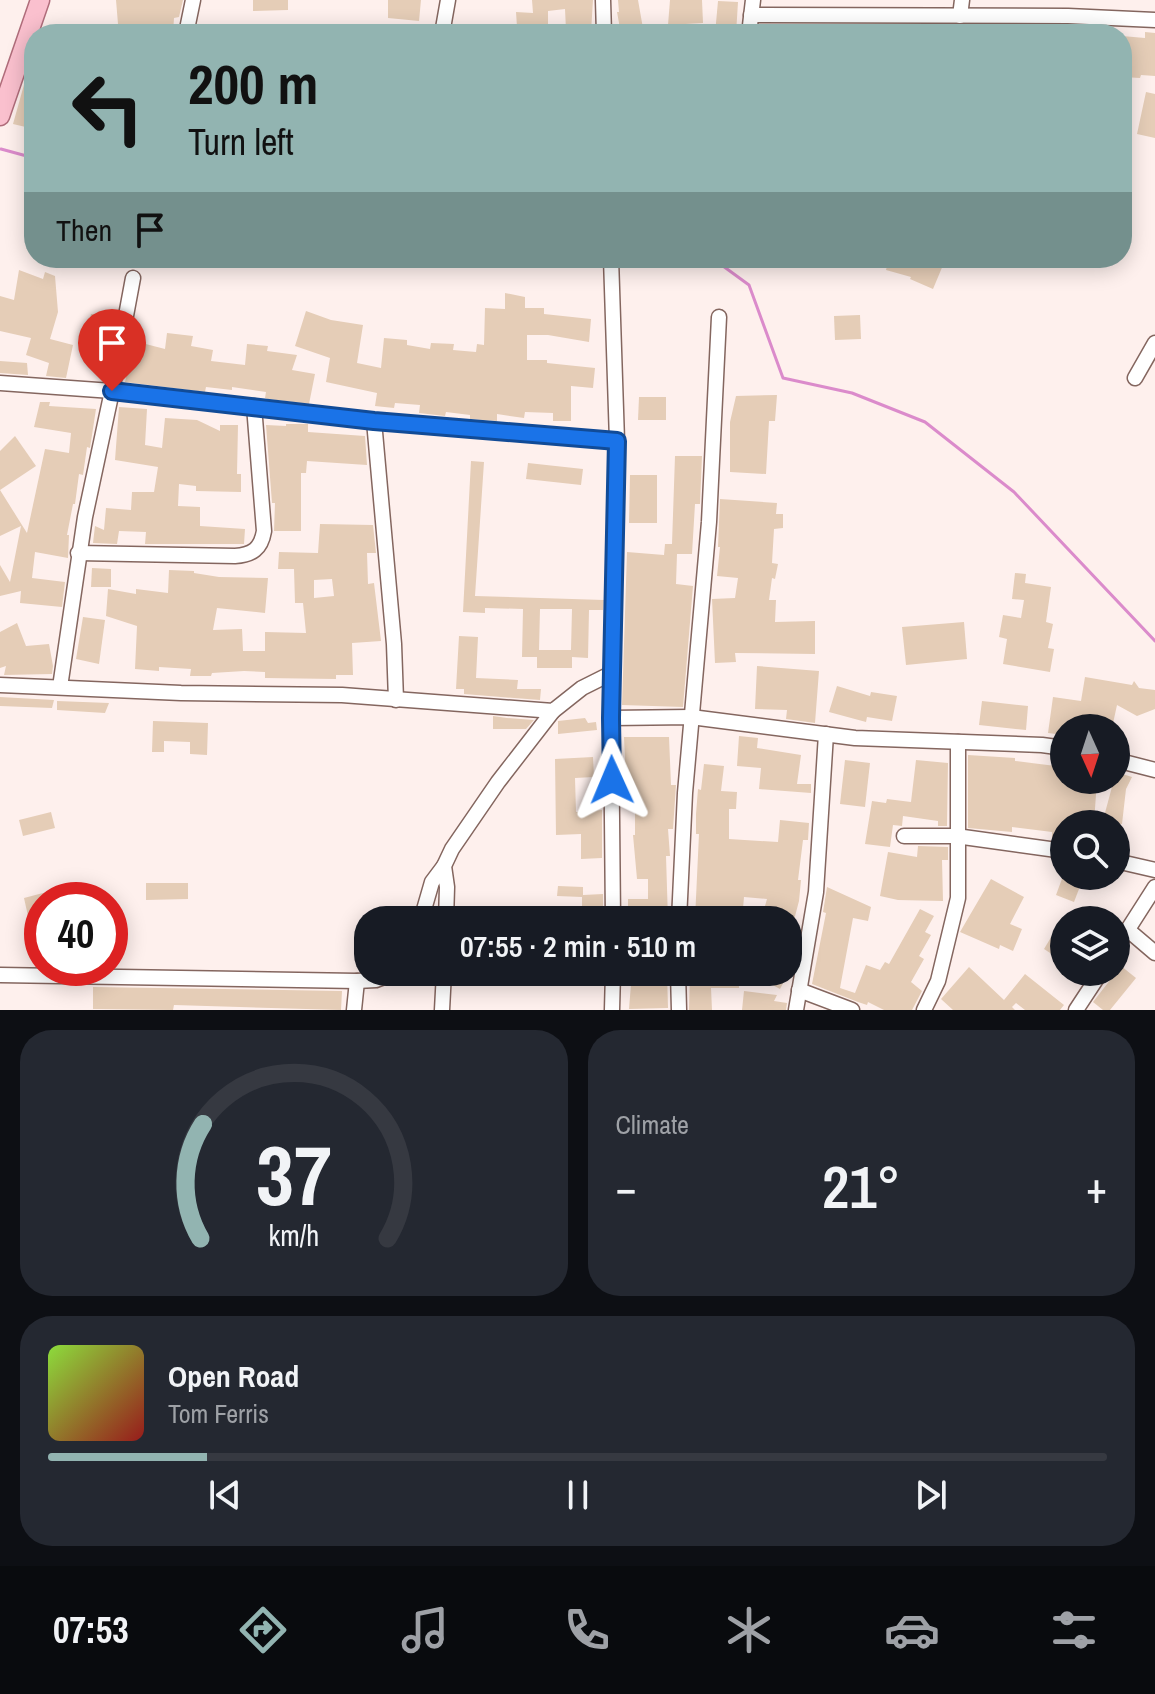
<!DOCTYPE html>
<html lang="en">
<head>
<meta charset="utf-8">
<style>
	:root { --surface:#171b24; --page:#242831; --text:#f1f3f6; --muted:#9ea1a6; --line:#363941; --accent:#92b4b1 }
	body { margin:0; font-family:"Archivo Narrow",sans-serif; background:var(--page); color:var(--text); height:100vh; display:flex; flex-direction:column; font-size:30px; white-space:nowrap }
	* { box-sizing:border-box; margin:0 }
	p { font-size:26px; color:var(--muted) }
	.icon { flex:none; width:44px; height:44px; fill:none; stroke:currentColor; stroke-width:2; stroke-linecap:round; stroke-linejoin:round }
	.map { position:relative; height:1010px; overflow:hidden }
	.side { display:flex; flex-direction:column; gap:20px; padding:20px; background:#0d0f14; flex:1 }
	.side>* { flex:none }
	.hud { position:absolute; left:24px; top:24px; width:1108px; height:244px; border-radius:32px; box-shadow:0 4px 20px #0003; background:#92b4b1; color:#111; overflow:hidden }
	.needle { width:52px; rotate:177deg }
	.buttons { position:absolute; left:1050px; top:714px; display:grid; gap:16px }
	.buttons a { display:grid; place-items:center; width:80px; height:80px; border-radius:50%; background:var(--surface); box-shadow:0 4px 20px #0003; font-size:40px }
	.speed { position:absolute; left:24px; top:882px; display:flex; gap:16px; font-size:40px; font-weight:700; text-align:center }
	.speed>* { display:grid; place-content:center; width:104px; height:104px; border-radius:50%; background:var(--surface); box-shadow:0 4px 20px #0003; line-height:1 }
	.speed .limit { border:12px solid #d22; background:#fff; color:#111 }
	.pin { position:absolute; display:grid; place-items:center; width:68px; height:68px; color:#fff; margin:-82px -34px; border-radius:50% 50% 50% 0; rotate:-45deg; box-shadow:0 0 8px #0007 }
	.pin .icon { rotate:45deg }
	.me { position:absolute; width:88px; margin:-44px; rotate:359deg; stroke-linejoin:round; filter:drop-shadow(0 0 6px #0008) }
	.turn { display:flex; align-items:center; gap:28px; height:168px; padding:0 32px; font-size:36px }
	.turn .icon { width:104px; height:104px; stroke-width:2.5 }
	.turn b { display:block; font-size:56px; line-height:68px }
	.then { display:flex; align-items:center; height:76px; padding:0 32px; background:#0003; gap:16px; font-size:30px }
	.big { font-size:60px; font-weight:600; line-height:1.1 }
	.side .tile { flex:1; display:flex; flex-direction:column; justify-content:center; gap:12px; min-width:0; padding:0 28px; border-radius:32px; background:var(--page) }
	.side .dial { align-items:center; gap:0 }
	.dial svg { height:208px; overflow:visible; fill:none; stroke:var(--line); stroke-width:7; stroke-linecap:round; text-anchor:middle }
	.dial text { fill:var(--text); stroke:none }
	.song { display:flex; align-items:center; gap:24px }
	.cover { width:96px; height:96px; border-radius:12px; background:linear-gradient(135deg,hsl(90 70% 55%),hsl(0 70% 35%)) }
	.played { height:8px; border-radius:4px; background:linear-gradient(90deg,var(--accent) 15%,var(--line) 15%) }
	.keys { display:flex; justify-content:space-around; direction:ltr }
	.heat { display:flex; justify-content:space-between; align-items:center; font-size:44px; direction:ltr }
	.side .tiles { flex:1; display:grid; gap:20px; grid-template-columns:1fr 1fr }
	.tile:last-child { grid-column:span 2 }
	.trip { position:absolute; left:354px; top:906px; width:448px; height:80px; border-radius:32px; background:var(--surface); box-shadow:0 4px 20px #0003; font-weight:600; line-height:80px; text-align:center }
	.menu { display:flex; height:128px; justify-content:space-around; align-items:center; background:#090b0e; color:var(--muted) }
	.menu .icon { width:56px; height:56px }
	.menu .selected { color:var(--accent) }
	.menu b { font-size:36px; color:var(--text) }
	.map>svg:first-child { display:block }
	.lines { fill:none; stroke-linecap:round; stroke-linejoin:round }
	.stream { stroke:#db8bcb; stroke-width:3 }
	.building { fill:#e5cdb7; fill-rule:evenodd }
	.minor-casing { stroke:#84665f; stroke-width:17 }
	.major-casing { stroke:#b06d7b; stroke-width:21 }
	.minor { stroke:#fff; stroke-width:14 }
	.major { stroke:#fac0ce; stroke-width:18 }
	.route-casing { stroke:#114b97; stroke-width:20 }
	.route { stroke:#1a73e8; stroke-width:14 }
</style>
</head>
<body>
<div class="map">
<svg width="1155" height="1010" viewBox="0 0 1155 1010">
	<rect width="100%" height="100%" fill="#fef0ed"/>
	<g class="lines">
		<!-- stream -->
		<g class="stream">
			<path d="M1,149L34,158"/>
			<path d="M712,258L749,285L783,378L852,393L925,422L1014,492L1155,641"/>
		</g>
	</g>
	<!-- building -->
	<g class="building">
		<path d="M116,0H183L179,17L174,18L173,34H155L156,27L118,24Z"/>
		<path d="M253,0H288V10L253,11Z"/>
		<path d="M388,0H421L419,21L388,18Z"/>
		<path d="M532,0H593L591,32L566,30L565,9L548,11V26L517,27L516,12L533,13Z"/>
		<path d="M618,0H638L644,34H621L617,12H619Z"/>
		<path d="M670,0H702L703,23L668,25Z"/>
		<path d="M718,1L738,2L736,34H715Z"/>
		<path d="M1145,32L1155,33V76L1141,75L1140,78L1122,77V36L1145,38Z"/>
		<path d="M27,74L34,75V129L13,124Z"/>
		<path d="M1146,92L1155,94V138L1137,134Z"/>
		<path d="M889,258H946L933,289L910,279L911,277L886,270Z"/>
		<path d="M19,270L43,279L45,272L55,276L58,312L50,339L73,345L66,378L46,376L49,363L26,355L31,338L0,331V296L14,300Z"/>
		<path d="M505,293L525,297V308H544V314L591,319L589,342L548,335H527V360H547V363L595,368L593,388L571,386V421H553V413L525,412L524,418L497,414V421L470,419V415L446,412L445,416L419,413L420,405L395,403L394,408L375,406L377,393L326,382L330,358L295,346L306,311L331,320L363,325L357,363L381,368L384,338L407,340V345L430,349L431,343L454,344L453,350L476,352L477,344L484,345L485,308L505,309Z"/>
		<path d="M91,314L115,318L111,340L87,336Z"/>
		<path d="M860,315L861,339L835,340L834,316Z"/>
		<path d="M167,333L193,336L191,346L213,350L211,361L245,365L247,344L268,346L267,351L297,355L292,370L315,374L309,404L268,399L265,398L266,392L232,387V390L206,387L205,392L125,382L134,341L165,349Z"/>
		<path d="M0,361L27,363L28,375L0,373Z"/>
		<path d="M777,395L775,421H769L766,474L730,472V422L736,396Z"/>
		<path d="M639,397H666V420H638Z"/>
		<path d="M40,402H50L49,406L96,409L90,448L87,447L83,475L79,474L75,504H73L67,535H69L68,558L35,552L32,578L65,582L62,607L20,603L21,591L0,596V565L10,582L21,526L0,536V490L27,533L45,449L69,453L71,433L34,427Z"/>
		<path d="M119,407L147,409L145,445L162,448L165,418L197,420L220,431V425H238L237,474H241V492L196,491V486L179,484L178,506L200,507V526L245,529L244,544H145L146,532L119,531L117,544L93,543L95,526L104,530L106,508L131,510L132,492H154L158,467L115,460Z"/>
		<path d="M286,424H308V432L365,436L367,465L307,461L306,473H301V531H274L275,503H272L266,425L286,426Z"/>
		<path d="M15,436L36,466L0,490V451Z"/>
		<path d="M675,456H702L700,504H695L692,554H677L676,584L693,586L683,707L622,705L627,552L664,555L665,544H672Z"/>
		<path d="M471,461L484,462L475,596L604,600L603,610H589L588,658L572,657V668H537V657H522L523,609L485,608V613L463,612ZM540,609H572L571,650H539Z"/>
		<path d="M528,463L583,469L581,485L526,479Z"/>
		<path d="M630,475H657V523H629Z"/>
		<path d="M720,499L777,503L776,514H783V528L774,529L772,563L778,564L775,579L772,578L769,600H776L775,622L815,621V654L735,653L736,662L715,663L712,599L735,598L738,578L717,576L720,547H718Z"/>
		<path d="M320,524L373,525L376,553H367L368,584L374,583L381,641L352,643L353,675H336V679L265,678V672L244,671L212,673L211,676H190L191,669L159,667V671L135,669L137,626L106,616L108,589L136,594V589L168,593L169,570L194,571V573L219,577L268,578L265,613L217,608L213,630L242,629L243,651H265V632L306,633L303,603H295L294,569H278L279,552L318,553ZM332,579L334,596L314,598V580Z"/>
		<path d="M92,568L111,569V587H91Z"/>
		<path d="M1015,573L1026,574L1025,583L1051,587L1046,622L1053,624L1048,648L1054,649L1050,672L1003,664L1007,639L999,637L1003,615L1021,618L1024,600L1012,599Z"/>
		<path d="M83,617L105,620L99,664L76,659Z"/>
		<path d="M964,622L967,659L906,665L902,627Z"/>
		<path d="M17,623L26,646L49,644L53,666L52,674L4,675L6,666L0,668V632Z"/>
		<path d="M459,636L478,637L476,678L518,680L517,689H541L540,700L464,694V689H456Z"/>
		<path d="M757,666L819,671L815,723L786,719L787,710L755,709Z"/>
		<path d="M1085,677L1132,685L1134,681L1139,688L1155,690V709L1137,716L1117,705L1112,728H1064V735L1048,733L1053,697L1081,701Z"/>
		<path d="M837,686L870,696L871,692L897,696L892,721L867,717L866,722L829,712Z"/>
		<path d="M0,697L54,700L52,708L0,706Z"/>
		<path d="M57,701L109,703L105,713L57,710Z"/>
		<path d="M982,701L1028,706L1026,730L979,725Z"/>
		<path d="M493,716L507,718L534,720L526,729H493Z"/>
		<path d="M585,718L588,723L596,722L597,730L558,734V721Z"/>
		<path d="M153,721L208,723L207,755L190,754V742L164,741V752H152Z"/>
		<path d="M739,736L758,738L757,748L801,755L797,784H811V793L759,789L761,768L737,766Z"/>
		<path d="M624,737H669L671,785H676L673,829H668L670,856H666L668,920H629L628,915V899H648V879H637L633,835H635V806L631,807L629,781H626Z"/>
		<path d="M968,755L1015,758V761L1064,767V780H1097L1094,823L1070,821V824H1064V839L1052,838V832L1012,827V832L968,828Z"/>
		<path d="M593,757L594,777L575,778L576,812L602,810V858L581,859V834L556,835L555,759Z"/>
		<path d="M845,760L870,763L865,807L840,804Z"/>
		<path d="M916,760L948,763L947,826H938V821L903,816L902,826L893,825L890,847L865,844L872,801L886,803L887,799L911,802Z"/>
		<path d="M704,764L724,766L721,791L737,792L736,809H729V839L778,842L780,820L809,823L808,840H803L798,880H801L799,901L794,920H761L767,899L744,897L742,920L695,919L699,834H696V814L698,789L701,790Z"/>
		<path d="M1116,772L1132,777L1126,789L1122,824H1102Z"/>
		<path d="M51,812L55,828L23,836L19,820Z"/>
		<path d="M918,846L948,847V860H942L943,901L898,900L880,896L888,852L917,857Z"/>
		<path d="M1063,876H1084L1074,902L1056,895Z"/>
		<path d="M991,879L1024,897L1010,924L1022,929L1013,951L1000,945L999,949L960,932Z"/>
		<path d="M81,883L86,900H42V913L28,916L24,898Z"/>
		<path d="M146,883H188V899L146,900Z"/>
		<path d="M558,886L583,887V895L603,894V917L582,918V897L557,896Z"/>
		<path d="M827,887L871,907L868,921L853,918L840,988L855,993L866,965L880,970L885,962L889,964L920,909L934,916L925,932L931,935L919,956L924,959L911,982L922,991L912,1010H884L868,1002L867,1005L858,1002L812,984L826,913L823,912Z"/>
		<path d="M1056,929L1064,934V962L1044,949Z"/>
		<path d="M1121,966L1136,978L1110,1010H1103L1093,1002Z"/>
		<path d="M969,967L1004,1000L1025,974L1064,1005L1060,1010H1025L1016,1003L1012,1007L1015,1010H953L941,999Z"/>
		<path d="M632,972H667L668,1008L629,1009Z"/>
		<path d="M690,972H739V988H711L712,1010H689Z"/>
		<path d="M749,972H789L780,989Z"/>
		<path d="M93,987L342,991L341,1010L174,1005L173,1010L93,1009Z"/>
		<path d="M744,991L777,995L774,1001L787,1003L786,1010H742Z"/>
	</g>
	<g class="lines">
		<defs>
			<g id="minor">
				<path d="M603,0L604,34"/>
				<path d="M751,15L1068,16L1155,20"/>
				<path d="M960,16L962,0"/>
				<path d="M186,34L193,0"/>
				<path d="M442,34L448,0"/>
				<path d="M749,34L753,0"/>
				<path d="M611,258L617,441L611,718L613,920"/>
				<path d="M1135,378L1155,343"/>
				<path d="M0,383L112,391L374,421L617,441"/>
				<path d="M374,421L394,644L396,700"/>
				<path d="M78,553L235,556C252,555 261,549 264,531L254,406"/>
				<path d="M0,685L181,693L342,695L553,711L582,688L612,673"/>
				<path d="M60,687L85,517L112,391L133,278"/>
				<path d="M611,718L691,717L855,738L1042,745L1064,748"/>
				<path d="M1116,760L1155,770"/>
				<path d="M904,836H956L1064,851"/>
				<path d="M1116,861L1155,870"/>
				<path d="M421,920L432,882L444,866"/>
				<path d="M446,920L447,887L444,866L452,849L498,782L553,711"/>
				<path d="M679,920L685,793L709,522L719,317"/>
				<path d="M1128,930L1155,953"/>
				<path d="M1116,948L1155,887"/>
				<path d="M678,972L679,1010"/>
				<path d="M0,975L357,981L376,980L397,972"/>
				<path d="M799,990L852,1010"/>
				<path d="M354,1010L357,981"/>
				<path d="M442,1010L444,972"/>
				<path d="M612,1010L613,972"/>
				<path d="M796,1010L816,892L826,734"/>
				<path d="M924,1010L938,981L958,898V742"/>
				<path d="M1076,1010L1101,972"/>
			</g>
			<path id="major" d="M0,116L40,0"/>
		</defs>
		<!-- minor casing -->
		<use href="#minor" class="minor-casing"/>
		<!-- major casing -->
		<use href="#major" class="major-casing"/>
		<!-- minor -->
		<use href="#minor" class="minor"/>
		<!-- major -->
		<use href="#major" class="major"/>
	</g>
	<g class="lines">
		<defs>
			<path id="route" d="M112,391L374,421L617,441L611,718L612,780"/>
		</defs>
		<!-- route casing -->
		<use href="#route" class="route-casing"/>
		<!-- route -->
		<use href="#route" class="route"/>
	</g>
</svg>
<div class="buttons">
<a><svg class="needle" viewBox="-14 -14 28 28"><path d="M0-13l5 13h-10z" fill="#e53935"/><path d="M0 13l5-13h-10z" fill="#9ea1a6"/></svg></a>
<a><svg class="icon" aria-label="search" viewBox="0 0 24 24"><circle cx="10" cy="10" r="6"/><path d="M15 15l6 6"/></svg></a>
<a><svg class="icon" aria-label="layers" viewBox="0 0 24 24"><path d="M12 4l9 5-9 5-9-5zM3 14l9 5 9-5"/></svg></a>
</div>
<div class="speed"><div class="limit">40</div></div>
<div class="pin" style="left:112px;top:391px;background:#d93025"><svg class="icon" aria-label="arrive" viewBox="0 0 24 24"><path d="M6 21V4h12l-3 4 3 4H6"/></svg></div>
<svg class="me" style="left:612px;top:780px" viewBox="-20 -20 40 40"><path d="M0-17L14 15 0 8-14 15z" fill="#1a73e8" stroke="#fff" stroke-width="4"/></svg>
<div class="trip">07:55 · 2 min · 510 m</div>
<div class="hud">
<div class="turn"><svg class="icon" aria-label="left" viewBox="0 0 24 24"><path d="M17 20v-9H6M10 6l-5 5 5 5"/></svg><div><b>200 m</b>Turn left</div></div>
<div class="then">Then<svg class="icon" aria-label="arrive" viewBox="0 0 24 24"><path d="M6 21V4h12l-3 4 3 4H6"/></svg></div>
</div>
</div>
<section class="side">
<div class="tiles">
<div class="tile dial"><svg viewBox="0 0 100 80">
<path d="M14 69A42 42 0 1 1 86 69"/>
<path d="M14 69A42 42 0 0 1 15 25" stroke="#92b4b1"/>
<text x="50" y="56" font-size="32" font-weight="700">37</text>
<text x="50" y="72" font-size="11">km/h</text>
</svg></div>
<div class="tile"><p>Climate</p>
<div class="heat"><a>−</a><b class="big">21°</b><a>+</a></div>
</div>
<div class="tile">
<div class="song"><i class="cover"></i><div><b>Open Road</b><p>Tom Ferris</p></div></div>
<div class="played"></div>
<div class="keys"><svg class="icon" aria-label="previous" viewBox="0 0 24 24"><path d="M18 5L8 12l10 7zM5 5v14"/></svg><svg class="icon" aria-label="pause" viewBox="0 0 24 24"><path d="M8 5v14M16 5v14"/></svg><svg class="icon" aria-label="next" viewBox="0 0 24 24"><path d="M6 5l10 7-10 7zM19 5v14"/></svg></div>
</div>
</div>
</section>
<nav class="menu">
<b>07:53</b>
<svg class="icon selected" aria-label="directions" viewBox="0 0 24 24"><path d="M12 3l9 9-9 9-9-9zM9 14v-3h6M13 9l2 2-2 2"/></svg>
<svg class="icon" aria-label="music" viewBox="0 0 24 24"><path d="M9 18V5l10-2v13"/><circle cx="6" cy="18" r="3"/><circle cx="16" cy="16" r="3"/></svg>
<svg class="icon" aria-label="phone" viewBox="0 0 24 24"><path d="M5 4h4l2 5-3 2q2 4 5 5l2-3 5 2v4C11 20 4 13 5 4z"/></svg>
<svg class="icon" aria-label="climate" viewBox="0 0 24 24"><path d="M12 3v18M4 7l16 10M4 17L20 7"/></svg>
<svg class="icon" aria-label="car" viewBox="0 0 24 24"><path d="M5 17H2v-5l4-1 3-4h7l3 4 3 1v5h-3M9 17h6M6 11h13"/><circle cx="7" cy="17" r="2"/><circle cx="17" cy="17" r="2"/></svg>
<svg class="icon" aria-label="filters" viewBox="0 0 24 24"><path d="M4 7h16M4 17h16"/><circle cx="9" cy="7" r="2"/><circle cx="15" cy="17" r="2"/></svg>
</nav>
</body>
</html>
